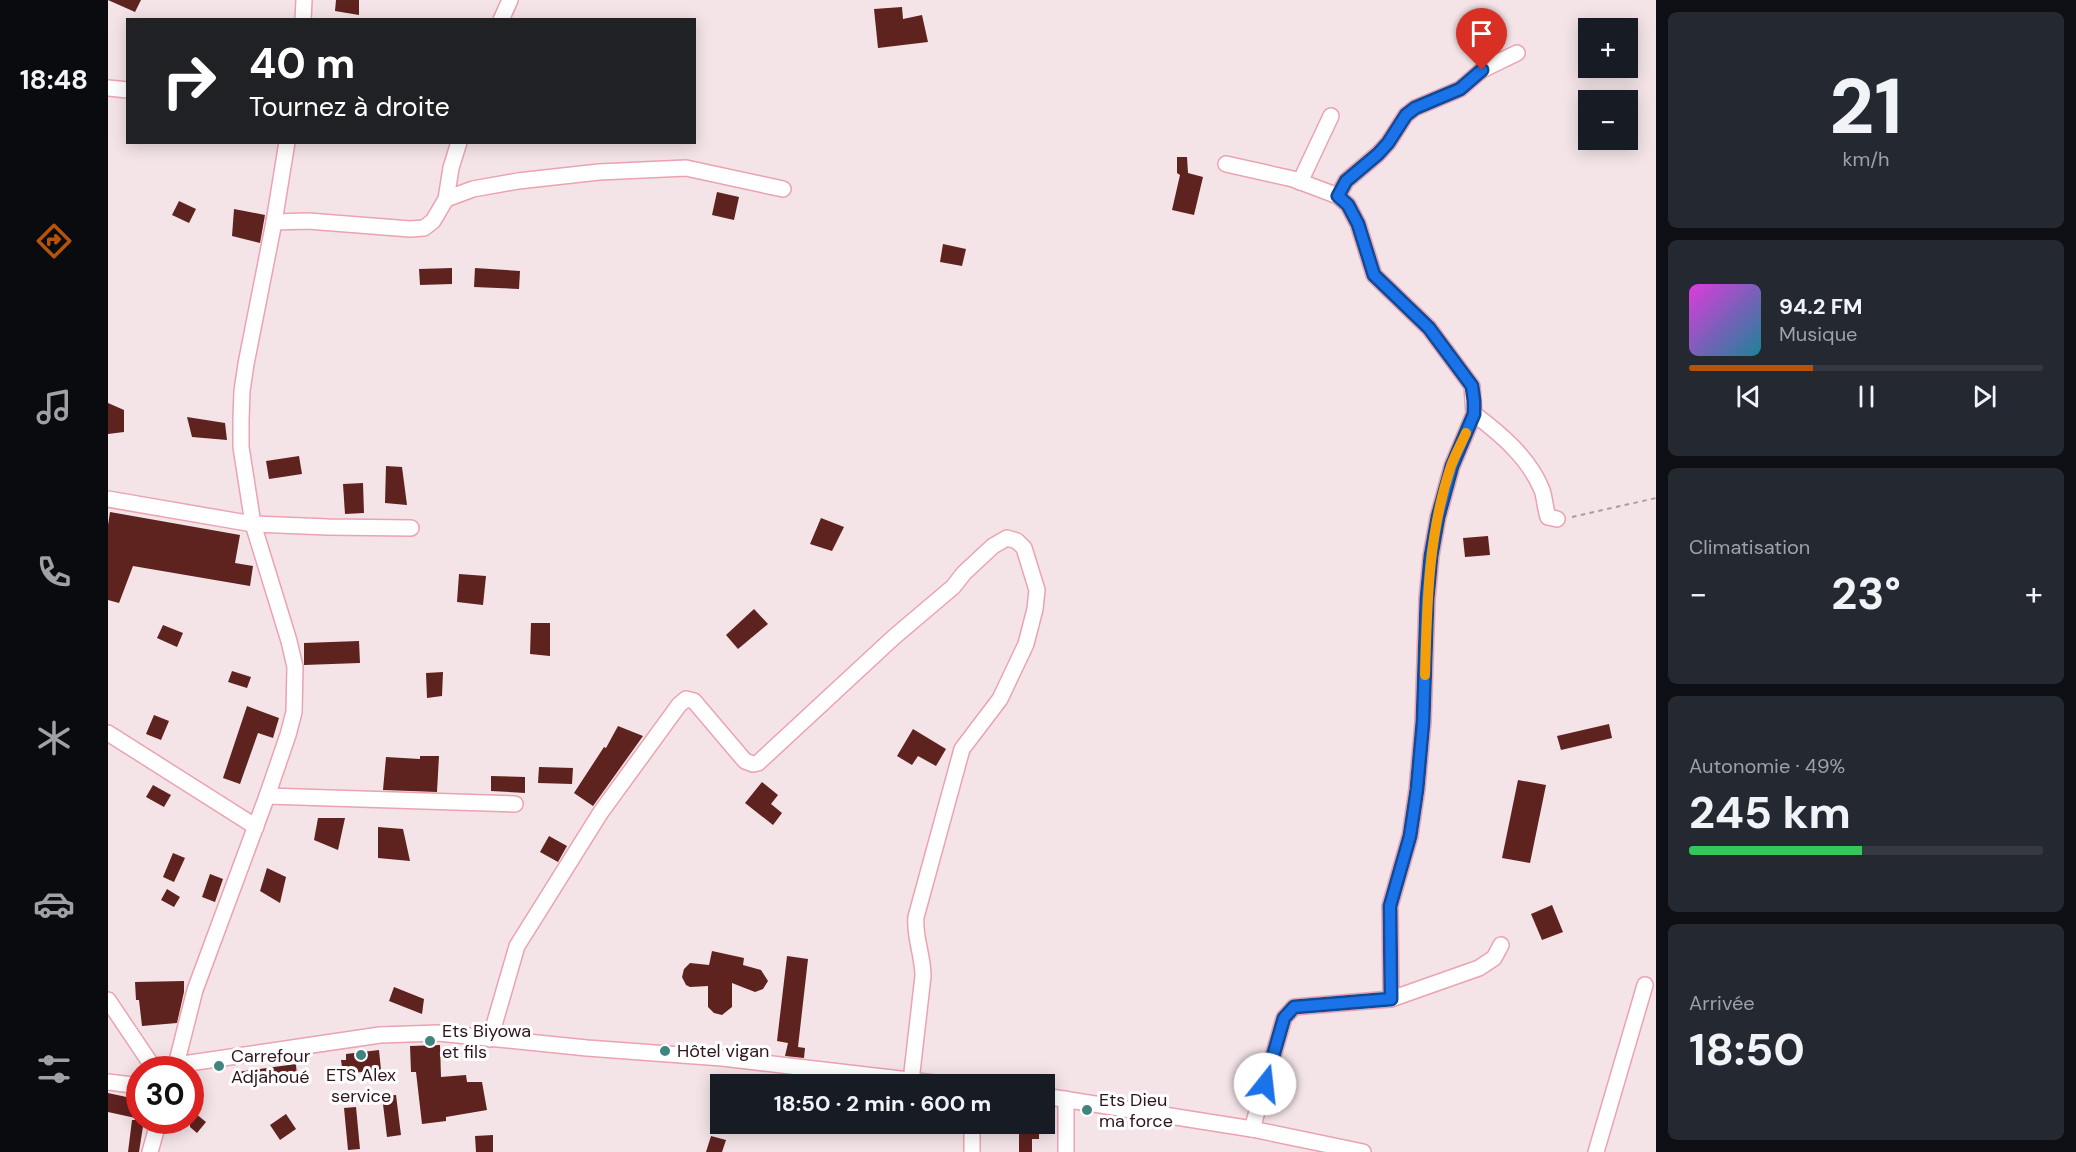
<!DOCTYPE html>
<html lang="fr">
<head>
<meta charset="utf-8">
<style>
	:root { --surface:#171b24; --page:#242831; --text:#f1f3f6; --muted:#9ea1a6; --line:#363941; --accent:#b45309 }
	body { margin:0; font-family:"DM Sans",sans-serif; background:var(--page); color:var(--text); height:100vh; display:flex; flex-direction:column; font-size:22px; white-space:nowrap }
	* { box-sizing:border-box; margin:0 }
	p { font-size:20px; color:var(--muted) }
	.icon { flex:none; width:33px; height:33px; fill:none; stroke:currentColor; stroke-width:2; stroke-linecap:round; stroke-linejoin:round }
	.map { position:relative; flex:1; overflow:hidden }
	.drawer { display:flex; flex-direction:column; gap:12px; padding:12px; background:#0d0f14; width:420px }
	.drawer>* { flex:none }
	.hud { position:absolute; left:18px; top:18px; width:570px; height:126px; border-radius:0px; box-shadow:0 3px 15px #0003; background:#202124; color:#fff; overflow:hidden }
	.fabs { position:absolute; left:1470px; top:18px; display:grid; gap:12px }
	.fabs a { display:grid; place-items:center; width:60px; height:60px; border-radius:0px; background:var(--surface); box-shadow:0 3px 15px #0003; font-size:30px }
	.speed { position:absolute; left:18px; top:1056px; display:flex; gap:12px; font-size:30px; font-weight:700; text-align:center }
	.speed>* { display:grid; place-content:center; width:78px; height:78px; border-radius:50%; background:var(--surface); box-shadow:0 3px 15px #0003; line-height:1 }
	.speed .limit { border:9px solid #d22; background:#fff; color:#111 }
	.pin { position:absolute; display:grid; place-items:center; width:51px; height:51px; color:#fff; margin:-62px -26px; border-radius:50% 50% 50% 0; rotate:-45deg; box-shadow:0 0 6px #0007 }
	.pin .icon { rotate:45deg }
	.me { position:absolute; width:66px; margin:-33px; rotate:16deg; stroke-linejoin:round; filter:drop-shadow(0 0 4px #0008) }
	.turn { display:flex; align-items:center; gap:21px; height:126px; padding:0 24px; font-size:27px }
	.turn .icon { width:78px; height:78px; stroke-width:2.5 }
	.turn b { display:block; font-size:42px; line-height:51px }
	.big { font-size:45px; font-weight:700; line-height:1.1 }
	.drawer .card { flex:1; display:flex; flex-direction:column; justify-content:center; gap:9px; min-width:0; padding:0 21px; border-radius:9px; background:var(--page) }
	.drawer .dial { align-items:center; gap:0 }
	.dial b { font-size:78px; line-height:1 }
	.song { display:flex; align-items:center; gap:18px }
	.cover { width:72px; height:72px; border-radius:9px; background:linear-gradient(135deg,hsl(300 70% 55%),hsl(190 70% 35%)) }
	.played { height:6px; border-radius:3px; background:linear-gradient(90deg,var(--accent) 35%,var(--line) 35%) }
	.keys { display:flex; justify-content:space-around; direction:ltr }
	.heat { display:flex; justify-content:space-between; align-items:center; font-size:33px; direction:ltr }
	.charge { height:9px; border-radius:4px; background:linear-gradient(90deg,#34c759 49%,var(--line) 0) }
	.trip { position:absolute; left:602px; top:1074px; width:345px; height:60px; border-radius:0px; background:var(--surface); box-shadow:0 3px 15px #0003; font-weight:700; line-height:60px; text-align:center }
	main { display:flex; flex:1; min-height:0 }
	.tab-bar { display:flex; flex-direction:column; width:108px; justify-content:space-around; align-items:center; background:#090b0e; color:var(--muted) }
	.tab-bar .icon { width:42px; height:42px }
	.tab-bar .selected { color:var(--accent) }
	.tab-bar b { font-size:27px; color:var(--text) }
	.map>svg:first-child { display:block }
	.building { fill:#5e221f }
	.lines { fill:none; stroke-linecap:round; stroke-linejoin:round }
	.minor-casing { stroke:#eca2b1; stroke-width:18 }
	.path { stroke:#ad999e; stroke-width:2; stroke-dasharray:4.5 4.5; stroke-linecap:butt }
	.minor { stroke:#fff; stroke-width:15 }
	.route-casing { stroke:#114b97; stroke-width:15 }
	.route { stroke:#1a73e8; stroke-width:10 }
	.slow { stroke:#f59e0b; stroke-width:10 }
	.poi-dot { fill:#3e857d; stroke:#fff; stroke-width:2 }
	.labels { text-anchor:middle; stroke-width:6; stroke-linejoin:round; paint-order:stroke }
	.poi-label { font-size:18px; fill:#30151c; stroke:#fff; text-anchor:start }
</style>
</head>
<body>
<main>
<nav class="tab-bar">
<b>18:48</b>
<svg class="icon selected" aria-label="directions" viewBox="0 0 24 24"><path d="M12 3l9 9-9 9-9-9zM9 14v-3h6M13 9l2 2-2 2"/></svg>
<svg class="icon" aria-label="music" viewBox="0 0 24 24"><path d="M9 18V5l10-2v13"/><circle cx="6" cy="18" r="3"/><circle cx="16" cy="16" r="3"/></svg>
<svg class="icon" aria-label="phone" viewBox="0 0 24 24"><path d="M5 4h4l2 5-3 2q2 4 5 5l2-3 5 2v4C11 20 4 13 5 4z"/></svg>
<svg class="icon" aria-label="climate" viewBox="0 0 24 24"><path d="M12 3v18M4 7l16 10M4 17L20 7"/></svg>
<svg class="icon" aria-label="car" viewBox="0 0 24 24"><path d="M5 17H2v-5l4-1 3-4h7l3 4 3 1v5h-3M9 17h6M6 11h13"/><circle cx="7" cy="17" r="2"/><circle cx="17" cy="17" r="2"/></svg>
<svg class="icon" aria-label="filters" viewBox="0 0 24 24"><path d="M4 7h16M4 17h16"/><circle cx="9" cy="7" r="2"/><circle cx="15" cy="17" r="2"/></svg>
</nav>
<div class="map">
<svg width="1548" height="1152" viewBox="0 0 1548 1152">
	<rect width="100%" height="100%" fill="#f4e4e7"/>
	<!-- building -->
	<g class="building">
		<path d="M0,0H33L27,12Z"/>
		<path d="M228,0H251V15L227,11Z"/>
		<path d="M794,7L795,19L814,15L820,42L770,48L766,9Z"/>
		<path d="M1069,157H1079L1080,173L1095,177L1086,215L1064,210L1072,175L1069,173Z"/>
		<path d="M609,192L631,197L626,220L604,215Z"/>
		<path d="M71,201L88,209L81,223L64,215Z"/>
		<path d="M126,209L157,215L152,243L124,236Z"/>
		<path d="M835,244L858,249L854,266L832,262Z"/>
		<path d="M344,268V284L312,285L311,269Z"/>
		<path d="M367,268L412,271L411,289L366,287Z"/>
		<path d="M0,403L16,410V432L0,434Z"/>
		<path d="M79,417L117,423L119,440L84,437Z"/>
		<path d="M191,456L194,474L161,479L158,461Z"/>
		<path d="M278,466L294,467L299,505L277,503Z"/>
		<path d="M255,483L256,513L237,514L235,484Z"/>
		<path d="M2,512L132,535L127,563L145,566L142,586L25,566L11,603L0,600V525Z"/>
		<path d="M713,518L736,527L724,551L702,544Z"/>
		<path d="M1380,536L1382,555L1357,557L1355,538Z"/>
		<path d="M351,574L378,576L375,605L349,602Z"/>
		<path d="M646,609L660,624L630,649L618,635Z"/>
		<path d="M423,623H442V656L422,654Z"/>
		<path d="M55,625L75,633L69,647L49,638Z"/>
		<path d="M251,641L252,663L196,665V643Z"/>
		<path d="M124,671L143,677L139,688L120,682Z"/>
		<path d="M335,672L334,696L319,698L318,673Z"/>
		<path d="M139,706L171,718L165,738L150,733L132,784L115,778Z"/>
		<path d="M46,715L61,721L53,740L38,734Z"/>
		<path d="M1501,724L1504,738L1453,750L1449,736Z"/>
		<path d="M510,726L535,736L485,806L466,793L496,747L498,748Z"/>
		<path d="M805,729L838,749L828,766L810,756L804,765L789,756Z"/>
		<path d="M312,756H331L329,792L275,790L278,757L312,759Z"/>
		<path d="M431,767L465,768L464,784L430,783Z"/>
		<path d="M383,776L417,777V793L383,791Z"/>
		<path d="M1410,780L1438,785L1422,863L1394,858Z"/>
		<path d="M654,782L670,795L663,804L674,813L665,825L637,803Z"/>
		<path d="M45,785L63,795L56,807L38,797Z"/>
		<path d="M210,818H237L230,850L206,840Z"/>
		<path d="M270,827L295,829L302,861L270,858Z"/>
		<path d="M441,836L459,846L450,862L432,852Z"/>
		<path d="M65,853L77,858L66,882L55,877Z"/>
		<path d="M159,868L178,877L172,903L152,891Z"/>
		<path d="M102,874L115,879L107,902L94,897Z"/>
		<path d="M59,889L72,897L66,907L53,900Z"/>
		<path d="M1444,905L1455,932L1434,940L1423,914Z"/>
		<path d="M604,951L636,958L635,965L653,970L660,981L655,989L647,992L624,983V1007L614,1015L606,1013L600,1007V986L582,987L578,985L574,977L576,969L582,963L601,965Z"/>
		<path d="M679,956L700,959L690,1047L697,1048L696,1058L677,1056L680,1043L669,1041Z"/>
		<path d="M76,981V992L69,1023L34,1026L31,1000H28L27,982Z"/>
		<path d="M286,987L316,999L314,1014L281,1001Z"/>
		<path d="M332,1045L333,1077L358,1075L359,1082H374L379,1110L338,1117V1121L314,1124L308,1072H303L302,1046Z"/>
		<path d="M271,1050L273,1070L235,1074L233,1060H238V1054Z"/>
		<path d="M188,1064L189,1078L131,1085L129,1072Z"/>
		<path d="M0,1093L23,1098L22,1105L32,1106V1119L0,1112Z"/>
		<path d="M288,1095L293,1135L279,1137L274,1096Z"/>
		<path d="M248,1107L252,1149L240,1150L236,1108Z"/>
		<path d="M82,1109L98,1122L89,1133L82,1127Z"/>
		<path d="M178,1114L188,1129L172,1140L162,1125Z"/>
		<path d="M24,1120H36L31,1152H20Z"/>
		<path d="M911,1124H931V1139H924V1152H911Z"/>
		<path d="M385,1135V1152H368L367,1136Z"/>
		<path d="M603,1136L618,1140L614,1152H598Z"/>
	</g>
	<g class="lines">
		<defs>
			<g id="minor">
				<path d="M195,20L196,0"/>
				<path d="M393,20L402,0"/>
				<path d="M0,88L20,90"/>
				<path d="M1118,164L1185,179L1230,196L1240,205L1250,224L1266,275L1321,328L1364,386L1366,414L1344,466L1330,517L1323,556L1319,599L1315,722L1309,789L1302,836L1282,906L1283,999"/>
				<path d="M1192,182L1223,116"/>
				<path d="M1230,196L1238,181L1270,154L1280,143L1298,115L1307,108L1352,89L1374,70L1409,53"/>
				<path d="M338,199L343,168L351,142"/>
				<path d="M166,222L200,221L302,229L316,228L325,221L338,199L365,189L410,181L491,172L578,168L675,189"/>
				<path d="M1366,414C1393,434 1421,458 1434,490C1437,499 1437,508 1440,517L1449,519"/>
				<path d="M0,499L145,524L220,527L303,528"/>
				<path d="M0,733L148,827"/>
				<path d="M159,796L407,804"/>
				<path d="M0,1000L47,1070"/>
				<path d="M382,1039L409,946L493,812L571,705L578,699L586,701L637,761L645,764L650,763L786,637L845,587L856,573L885,546L899,538L909,541L916,548L929,590L927,609L918,644L892,699L854,749L808,917C806,937 815,955 815,976L803,1081"/>
				<path d="M68,1065L87,990L159,796L180,735L186,712L187,667L181,641L145,524L133,447V420L134,391L138,364L166,222L179,142"/>
				<path d="M67,1070L68,1065L272,1035L330,1033L479,1048L614,1058L835,1084"/>
				<path d="M0,1082L32,1086"/>
				<path d="M936,1096L1144,1129L1255,1152"/>
				<path d="M1144,1129L1176,1018L1186,1007L1283,999L1371,968L1386,958L1393,945"/>
				<path d="M42,1152L51,1120"/>
				<path d="M864,1152V1124"/>
				<path d="M958,1152V1099"/>
				<path d="M1488,1152L1537,985"/>
			</g>
		</defs>
		<!-- minor casing -->
		<use href="#minor" class="minor-casing"/>
		<!-- path -->
		<path class="path" d="M1464,517L1548,498"/>
		<!-- minor -->
		<use href="#minor" class="minor"/>
	</g>
	<g class="lines">
		<defs>
			<path id="route" d="M1157,1084L1176,1018L1186,1007L1283,999L1282,906L1302,836L1309,789L1315,722L1319,599L1323,556L1330,517L1344,466L1366,414V401L1364,386L1321,328L1266,275L1250,224L1240,205L1230,196L1238,181L1270,154L1280,143L1298,115L1307,108L1352,89L1374,70"/>
		</defs>
		<!-- route casing -->
		<use href="#route" class="route-casing"/>
		<!-- route -->
		<use href="#route" class="route"/>
		<!-- slow -->
		<path class="slow" d="M1317,675C1319,605 1320,534 1343,466C1347,455 1353,444 1358,433"/>
	</g>
	<!-- markers -->
	<g class="poi-dot">
		<circle cx="322" cy="1041" r="6"/>
		<circle cx="557" cy="1051" r="6"/>
		<circle cx="253" cy="1055" r="6"/>
		<circle cx="111" cy="1066" r="6"/>
		<circle cx="979" cy="1110" r="6"/>
	</g>
	<g class="labels">
		<!-- poi labels -->
		<g class="poi-label">
			<text x="334" y="1037">Ets Biyowa<tspan x="334" dy="21">et fils</tspan></text>
			<text x="569" y="1057">Hôtel vigan</text>
			<text x="123" y="1062">Carrefour<tspan x="123" dy="21">Adjahoué</tspan></text>
			<text x="253" y="1081" text-anchor="middle">ETS Alex<tspan x="253" dy="21">service</tspan></text>
			<text x="991" y="1106">Ets Dieu<tspan x="991" dy="21">ma force</tspan></text>
		</g>
	</g>
</svg>
<div class="fabs">
<a>+</a>
<a>−</a>
</div>
<div class="speed"><div class="limit">30</div></div>
<div class="pin" style="left:1374px;top:70px;background:#d93025"><svg class="icon" aria-label="arrive" viewBox="0 0 24 24"><path d="M6 21V4h12l-3 4 3 4H6"/></svg></div>
<svg class="me" style="left:1157px;top:1084px" viewBox="-20 -20 40 40"><circle r="19" fill="#fff"/><path d="M0-13L10 11 0 6-10 11z" fill="#1a73e8"/></svg>
<div class="trip">18:50 · 2 min · 600 m</div>
<div class="hud">
<div class="turn"><svg class="icon" aria-label="right" viewBox="0 0 24 24"><path d="M7 20v-9h11M14 6l5 5-5 5"/></svg><div><b>40 m</b>Tournez à droite</div></div>
</div>
</div>
<section class="drawer">
<div class="card dial"><b>21</b><p>km/h</p></div>
<div class="card">
<div class="song"><i class="cover"></i><div><b>94.2 FM</b><p>Musique</p></div></div>
<div class="played"></div>
<div class="keys"><svg class="icon" aria-label="previous" viewBox="0 0 24 24"><path d="M18 5L8 12l10 7zM5 5v14"/></svg><svg class="icon" aria-label="pause" viewBox="0 0 24 24"><path d="M8 5v14M16 5v14"/></svg><svg class="icon" aria-label="next" viewBox="0 0 24 24"><path d="M6 5l10 7-10 7zM19 5v14"/></svg></div>
</div>
<div class="card"><p>Climatisation</p>
<div class="heat"><a>−</a><b class="big">23°</b><a>+</a></div>
</div>
<div class="card"><p>Autonomie · 49%</p><b class="big">245 km</b><div class="charge"></div></div>
<div class="card"><p>Arrivée</p><b class="big">18:50</b></div>
</section>
</main>
</body>
</html>
